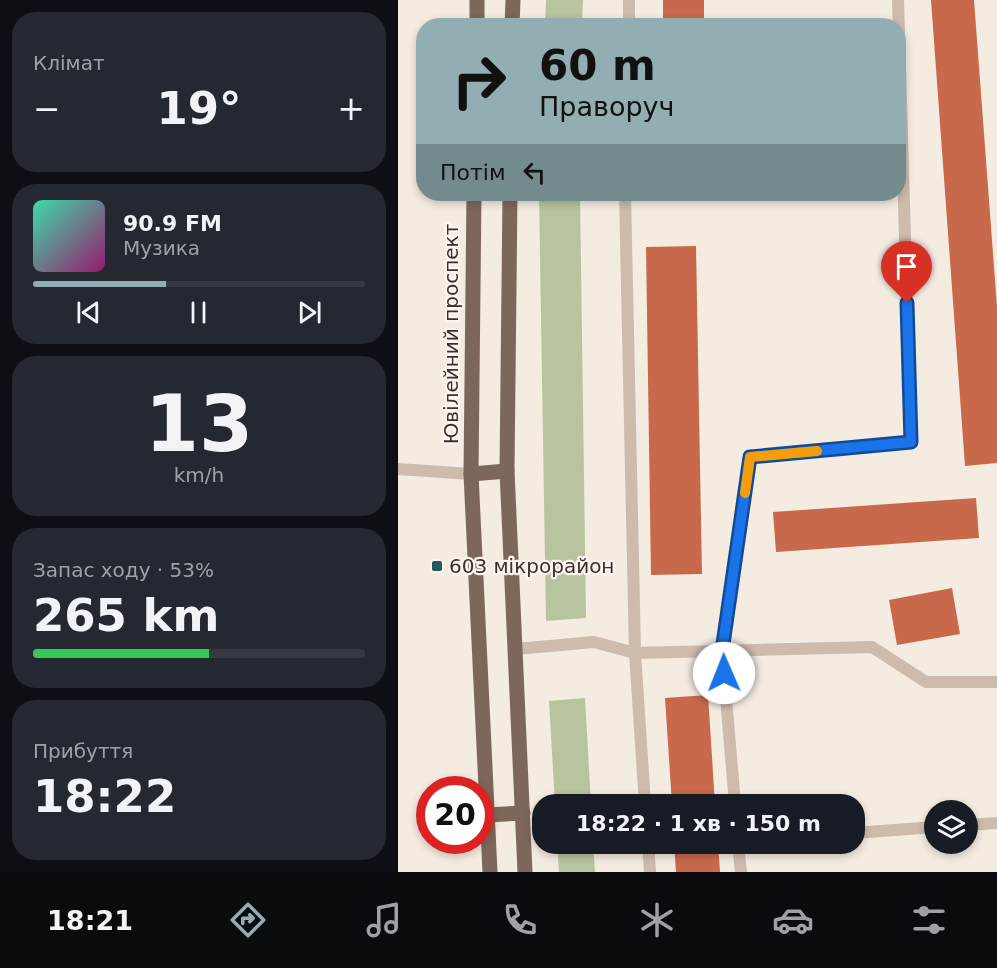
<!DOCTYPE html>
<html lang="uk">
<head>
<meta charset="utf-8">
<style>
	:root { --surface:#171b24; --page:#242831; --text:#f1f3f6; --muted:#9ea1a6; --line:#363941; --accent:#92aeb2 }
	body { margin:0; font-family:"DejaVu Sans",sans-serif; background:var(--page); color:var(--text); height:100vh; display:flex; flex-direction:column; font-size:22px; white-space:nowrap }
	* { box-sizing:border-box; margin:0 }
	p { font-size:20px; color:var(--muted) }
	.icon { flex:none; width:33px; height:33px; fill:none; stroke:currentColor; stroke-width:2; stroke-linecap:round; stroke-linejoin:round }
	.map { position:relative; flex:1; overflow:hidden }
	.panel { display:flex; flex-direction:column; gap:12px; padding:12px; background:#0d0f14; width:398px }
	.panel>* { flex:none }
	.banner { position:absolute; left:18px; top:18px; width:490px; height:183px; border-radius:24px; box-shadow:0 3px 9px #0003; background:#92aeb2; color:#111; overflow:hidden }
	.fabs { position:absolute; left:526px; top:800px; display:grid; gap:12px }
	.fabs a { display:grid; place-items:center; width:54px; height:54px; border-radius:50%; background:var(--surface); box-shadow:0 3px 9px #0003; font-size:30px }
	.speed { position:absolute; left:18px; top:776px; display:flex; gap:12px; font-size:30px; font-weight:700; text-align:center }
	.speed>* { display:grid; place-content:center; width:78px; height:78px; border-radius:50%; background:var(--surface); box-shadow:0 3px 9px #0003; line-height:1 }
	.speed .limit { border:9px solid #d22; background:#fff; color:#111 }
	.pin { position:absolute; display:grid; place-items:center; width:51px; height:51px; color:#fff; margin:-62px -26px; border-radius:50% 50% 50% 0; rotate:-45deg; box-shadow:0 0 6px #0007 }
	.pin .icon { rotate:45deg }
	.me { position:absolute; width:66px; margin:-33px; rotate:359deg; stroke-linejoin:round; filter:drop-shadow(0 0 4px #0008) }
	.turn { display:flex; align-items:center; gap:21px; height:126px; padding:0 24px; font-size:27px }
	.turn .icon { width:78px; height:78px; stroke-width:2.5 }
	.turn b { display:block; font-size:42px; line-height:51px }
	.then { display:flex; align-items:center; height:57px; padding:0 24px; background:#0003; gap:12px; font-size:22px }
	.big { font-size:45px; font-weight:700; line-height:1.1 }
	.panel .card { flex:1; display:flex; flex-direction:column; justify-content:center; gap:9px; min-width:0; padding:0 21px; border-radius:24px; background:var(--page) }
	.panel .dial { align-items:center; gap:0 }
	.dial b { font-size:78px; line-height:1 }
	.song { display:flex; align-items:center; gap:18px }
	.cover { width:72px; height:72px; border-radius:9px; background:linear-gradient(135deg,hsl(160 70% 55%),hsl(320 70% 35%)) }
	.played { height:6px; border-radius:3px; background:linear-gradient(90deg,var(--accent) 40%,var(--line) 40%) }
	.keys { display:flex; justify-content:space-around; direction:ltr }
	.heat { display:flex; justify-content:space-between; align-items:center; font-size:33px; direction:ltr }
	.charge { height:9px; border-radius:4px; background:linear-gradient(90deg,#34c759 53%,var(--line) 0) }
	.trip { position:absolute; left:134px; top:794px; width:333px; height:60px; border-radius:24px; background:var(--surface); box-shadow:0 3px 9px #0003; font-weight:700; line-height:60px; text-align:center }
	.tab-bar { display:flex; height:96px; justify-content:space-around; align-items:center; background:#090b0e; color:var(--muted) }
	.tab-bar .icon { width:42px; height:42px }
	.tab-bar .active { color:var(--accent) }
	.tab-bar b { font-size:27px; color:var(--text) }
	main { display:flex; flex:1; min-height:0 }
	.map>svg:first-child { display:block }
	.green { fill:#b8c4a0 }
	.building { fill:#c8694b }
	.lines { fill:none; stroke-linecap:round; stroke-linejoin:round }
	.lane { stroke:#cdbbac; stroke-width:12 }
	.primary { stroke:#7d675c; stroke-width:15 }
	.route-casing { stroke:#114b97; stroke-width:15 }
	.route { stroke:#1a73e8; stroke-width:10 }
	.slow { stroke:#f59e0b; stroke-width:10 }
	.poi-dot { fill:#1f5a5e; stroke:#fbf5ee; stroke-width:2 }
	.labels { text-anchor:middle; stroke-width:4.5; stroke-linejoin:round; paint-order:stroke }
	.street-label { font-size:20px; fill:#3b302b; stroke:#fbf5ee }
	.poi-label { font-size:20px; fill:#3b302b; stroke:#fbf5ee; text-anchor:start }
</style>
</head>
<body>
<main>
<section class="panel">
<div class="card"><p>Клімат</p>
<div class="heat"><a>−</a><b class="big">19°</b><a>+</a></div>
</div>
<div class="card">
<div class="song"><i class="cover"></i><div><b>90.9 FM</b><p>Музика</p></div></div>
<div class="played"></div>
<div class="keys"><svg class="icon" aria-label="previous" viewBox="0 0 24 24"><path d="M18 5L8 12l10 7zM5 5v14"/></svg><svg class="icon" aria-label="pause" viewBox="0 0 24 24"><path d="M8 5v14M16 5v14"/></svg><svg class="icon" aria-label="next" viewBox="0 0 24 24"><path d="M6 5l10 7-10 7zM19 5v14"/></svg></div>
</div>
<div class="card dial"><b>13</b><p>km/h</p></div>
<div class="card"><p>Запас ходу · 53%</p><b class="big">265 km</b><div class="charge"></div></div>
<div class="card"><p>Прибуття</p><b class="big">18:22</b></div>
</section>
<div class="map">
<svg width="600" height="872" viewBox="0 0 600 872">
	<rect width="100%" height="100%" fill="#f4ebe1"/>
	<!-- green -->
	<g class="green">
		<path d="M148,0H185L184,25H147Z"/>
		<path d="M141,194H182L188,618L148,621Z"/>
		<path d="M187,698L193,804H157L151,701Z"/>
		<path d="M159,843H195L197,872H161Z"/>
	</g>
	<!-- building -->
	<g class="building">
		<rect x="265" y="0" width="41" height="26"/>
		<path d="M533,0H576L600,320V463L567,466Z"/>
		<path d="M298,246L304,574L253,575L248,247Z"/>
		<path d="M578,498L581,538L378,552L375,512Z"/>
		<path d="M554,588L562,634L499,645L491,600Z"/>
		<path d="M310,695L317,804H274L267,698Z"/>
		<path d="M276,843H320L322,872H278Z"/>
	</g>
	<g class="lines">
		<!-- lane -->
		<g class="lane">
			<path d="M231,26V0"/>
			<path d="M227,194L237,653L247,804"/>
			<path d="M0,469L73,474"/>
			<path d="M118,649L196,642L237,653L474,647L528,682H600"/>
			<path d="M337,804L324,651L352,457L513,442L500,0"/>
			<path d="M570,825L600,823"/>
			<path d="M456,833L537,827"/>
			<path d="M250,843L252,872"/>
			<path d="M340,843L343,872"/>
		</g>
		<!-- primary -->
		<g class="primary">
			<path d="M79,26V0"/>
			<path d="M114,26L115,0"/>
			<path d="M76,194L73,474L92,872"/>
			<path d="M112,194L109,471L127,872"/>
			<path d="M73,474L109,471"/>
			<path d="M89,815L125,813"/>
		</g>
	</g>
	<g class="lines">
		<defs>
			<path id="route" d="M326,673L324,651L352,457L513,442L509,303"/>
		</defs>
		<!-- route casing -->
		<use href="#route" class="route-casing"/>
		<!-- route -->
		<use href="#route" class="route"/>
		<!-- slow -->
		<path class="slow" d="M347,493L352,457L419,451"/>
	</g>
	<!-- markers -->
	<rect class="poi-dot" x="33" y="560" width="12" height="12" rx="3"/>
	<g class="labels">
		<!-- street labels -->
		<g class="street-label">
			<text transform="translate(53 334) rotate(-90)" y="7">Ювілейний проспект</text>
		</g>
		<!-- poi labels -->
		<g class="poi-label">
			<text x="51" y="573">603 мікрорайон</text>
		</g>
	</g>
</svg>
<div class="fabs">
<a><svg class="icon" aria-label="layers" viewBox="0 0 24 24"><path d="M12 4l9 5-9 5-9-5zM3 14l9 5 9-5"/></svg></a>
</div>
<div class="speed"><div class="limit">20</div></div>
<div class="pin" style="left:509px;top:303px;background:#d93025"><svg class="icon" aria-label="arrive" viewBox="0 0 24 24"><path d="M6 21V4h12l-3 4 3 4H6"/></svg></div>
<svg class="me" style="left:326px;top:673px" viewBox="-20 -20 40 40"><circle r="19" fill="#fff"/><path d="M0-13L10 11 0 6-10 11z" fill="#1a73e8"/></svg>
<div class="trip">18:22 · 1 хв · 150 m</div>
<div class="banner">
<div class="turn"><svg class="icon" aria-label="right" viewBox="0 0 24 24"><path d="M7 20v-9h11M14 6l5 5-5 5"/></svg><div><b>60 m</b>Праворуч</div></div>
<div class="then">Потім<svg class="icon" aria-label="left" viewBox="0 0 24 24"><path d="M17 20v-9H6M10 6l-5 5 5 5"/></svg></div>
</div>
</div>
</main>
<nav class="tab-bar">
<b>18:21</b>
<svg class="icon active" aria-label="directions" viewBox="0 0 24 24"><path d="M12 3l9 9-9 9-9-9zM9 14v-3h6M13 9l2 2-2 2"/></svg>
<svg class="icon" aria-label="music" viewBox="0 0 24 24"><path d="M9 18V5l10-2v13"/><circle cx="6" cy="18" r="3"/><circle cx="16" cy="16" r="3"/></svg>
<svg class="icon" aria-label="phone" viewBox="0 0 24 24"><path d="M5 4h4l2 5-3 2q2 4 5 5l2-3 5 2v4C11 20 4 13 5 4z"/></svg>
<svg class="icon" aria-label="climate" viewBox="0 0 24 24"><path d="M12 3v18M4 7l16 10M4 17L20 7"/></svg>
<svg class="icon" aria-label="car" viewBox="0 0 24 24"><path d="M5 17H2v-5l4-1 3-4h7l3 4 3 1v5h-3M9 17h6M6 11h13"/><circle cx="7" cy="17" r="2"/><circle cx="17" cy="17" r="2"/></svg>
<svg class="icon" aria-label="filters" viewBox="0 0 24 24"><path d="M4 7h16M4 17h16"/><circle cx="9" cy="7" r="2"/><circle cx="15" cy="17" r="2"/></svg>
</nav>
</body>
</html>
